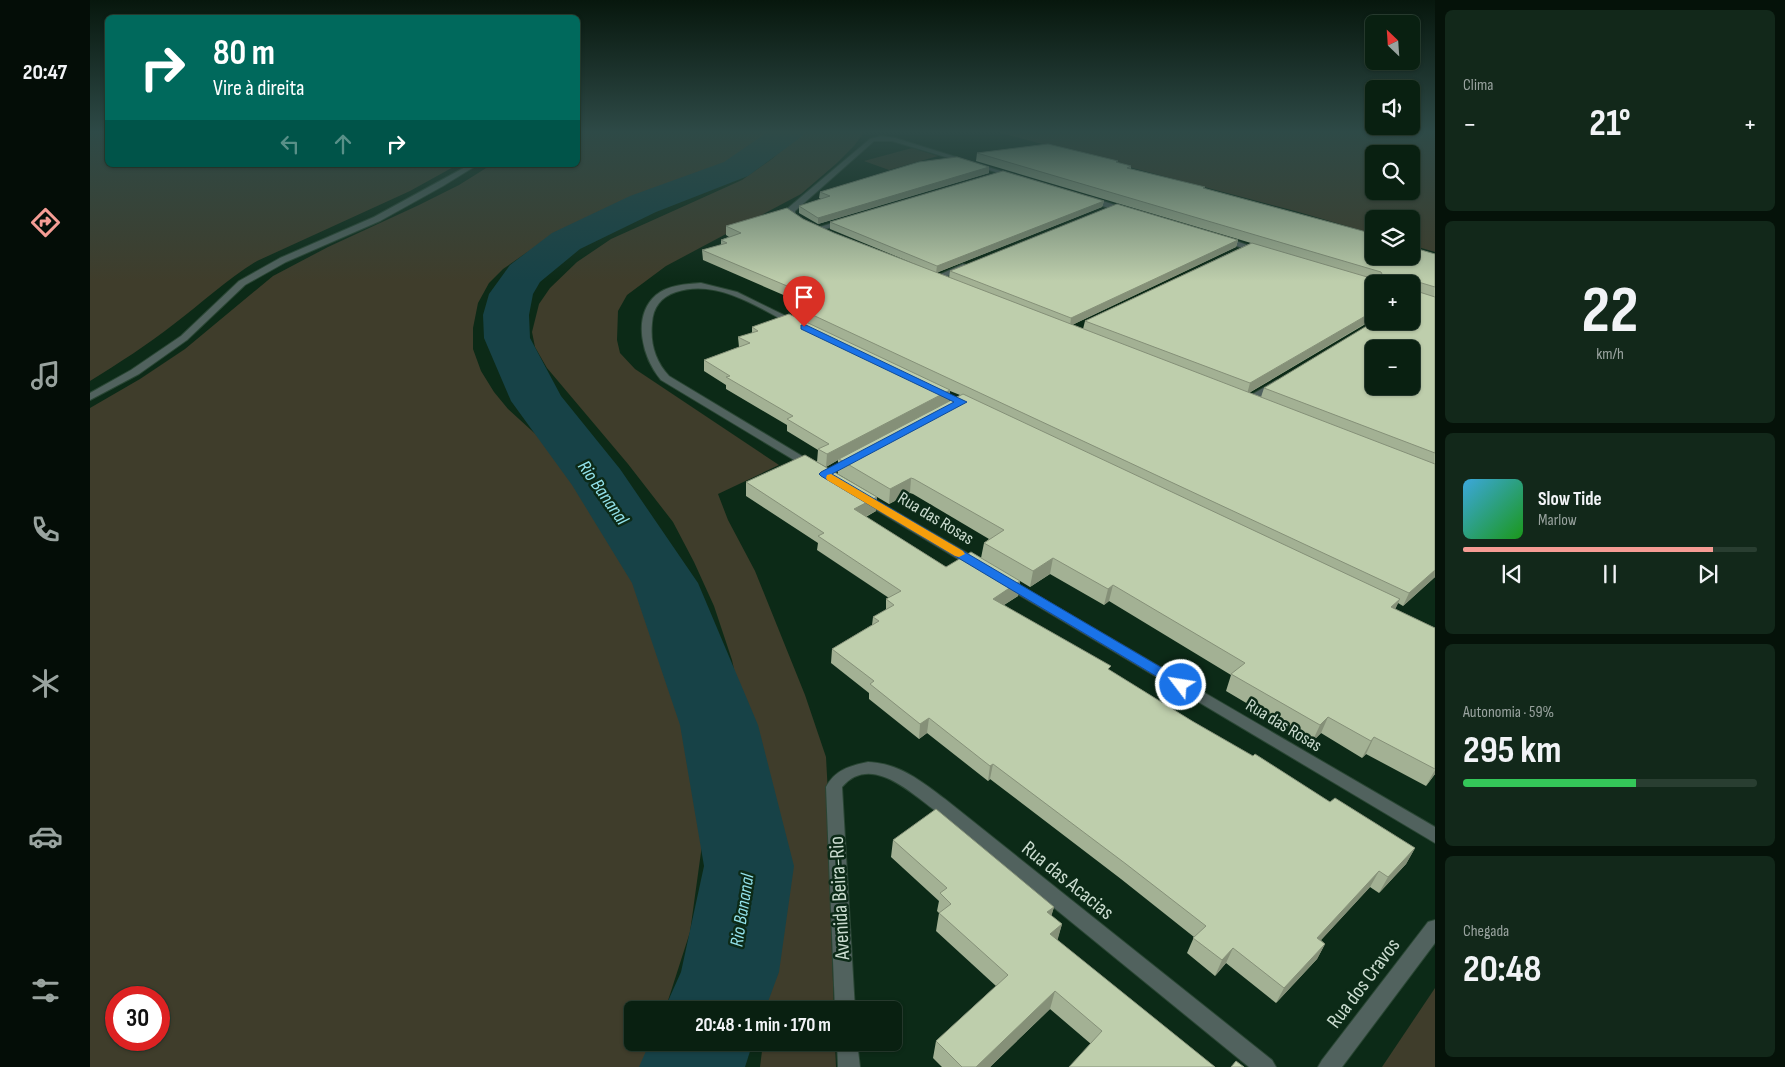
<!DOCTYPE html>
<html lang="pt">
<head>
<meta charset="utf-8">
<style>
	:root { --surface:#092011; --page:#12281a; --text:#f1f3f6; --muted:#99a39f; --line:#293e31; --accent:#f59c94 }
	body { margin:0; font-family:"Sofia Sans Condensed",sans-serif; background:var(--page); color:var(--text); height:100vh; display:flex; flex-direction:column; font-size:19px; white-space:nowrap }
	* { box-sizing:border-box; margin:0 }
	p { font-size:16px; color:var(--muted) }
	.icon { flex:none; width:28px; height:28px; fill:none; stroke:currentColor; stroke-width:2; stroke-linecap:round; stroke-linejoin:round }
	.map { position:relative; flex:1; overflow:hidden }
	.details { display:flex; flex-direction:column; gap:10px; padding:10px; background:#051209; width:350px }
	.details>* { flex:none }
	.guide { position:absolute; left:15px; top:15px; width:475px; height:152px; border-radius:8px; box-shadow:0 1px 4px #0004,0 0 0 1px var(--line); background:#00695c; color:#fff; overflow:hidden }
	.needle { width:32px; rotate:335deg }
	.buttons { position:absolute; left:1275px; top:15px; display:grid; gap:10px }
	.buttons a { display:grid; place-items:center; width:55px; height:55px; border-radius:8px; background:var(--surface); box-shadow:0 1px 4px #0004,0 0 0 1px var(--line); font-size:25px }
	.speed { position:absolute; left:15px; top:986px; display:flex; gap:10px; font-size:25px; font-weight:700; text-align:center }
	.speed>* { display:grid; place-content:center; width:65px; height:65px; border-radius:50%; background:var(--surface); box-shadow:0 1px 4px #0004,0 0 0 1px var(--line); line-height:1 }
	.speed .limit { border:8px solid #d22; background:#fff; color:#111 }
	.pin { position:absolute; display:grid; place-items:center; width:42px; height:42px; color:#fff; margin:-51px -21px; border-radius:50% 50% 50% 0; rotate:-45deg; box-shadow:0 0 5px #0007 }
	.pin .icon { rotate:45deg }
	.me { position:absolute; width:55px; margin:-28px; rotate:301deg; stroke-linejoin:round; filter:drop-shadow(0 0 4px #0008) }
	.turn { display:flex; align-items:center; gap:18px; height:105px; padding:0 25px; font-size:22px }
	.turn .icon { width:65px; height:65px; stroke-width:2.5 }
	.turn b { display:block; font-size:35px; line-height:42px }
	.lanes { display:flex; align-items:center; height:48px; padding:0 25px; background:#0003; justify-content:center; gap:25px; direction:ltr }
	.lanes .off { opacity:.35 }
	.big { font-size:38px; font-weight:700; line-height:1.1 }
	.details .card { flex:1; display:flex; flex-direction:column; justify-content:center; gap:8px; min-width:0; padding:0 18px; border-radius:8px; background:var(--page) }
	.details .dial { align-items:center; gap:0 }
	.dial b { font-size:65px; line-height:1 }
	.song { display:flex; align-items:center; gap:15px }
	.cover { width:60px; height:60px; border-radius:8px; background:linear-gradient(135deg,hsl(200 70% 55%),hsl(120 70% 35%)) }
	.played { height:5px; border-radius:2px; background:linear-gradient(90deg,var(--accent) 85%,var(--line) 85%) }
	.keys { display:flex; justify-content:space-around; direction:ltr }
	.heat { display:flex; justify-content:space-between; align-items:center; font-size:28px; direction:ltr }
	.charge { height:8px; border-radius:4px; background:linear-gradient(90deg,#34c759 59%,var(--line) 0) }
	.trip { position:absolute; left:534px; top:1001px; width:278px; height:50px; border-radius:8px; background:var(--surface); box-shadow:0 1px 4px #0004,0 0 0 1px var(--line); font-weight:700; line-height:50px; text-align:center }
	main { display:flex; flex:1; min-height:0 }
	.tabs { display:flex; flex-direction:column; width:90px; justify-content:space-around; align-items:center; background:#040d07; color:var(--muted) }
	.tabs .icon { width:35px; height:35px }
	.tabs .on { color:var(--accent) }
	.tabs b { font-size:22px; color:var(--text) }
	.map>svg:first-child { display:block }
	.green { fill:#3f3d2b; fill-rule:evenodd }
	.lines { fill:none; stroke-linecap:round; stroke-linejoin:round }
	.river { fill:#174247; fill-rule:evenodd }
	.minor-casing { stroke:#2a4634; stroke-width:2 }
	.minor { fill:#51625e; fill-rule:evenodd }
	.wall { fill:#a3b194; fill-rule:evenodd }
	.shaded-wall { fill:#859078 }
	.building { fill:#beceac; stroke:#859078; fill-rule:evenodd }
	.route { fill:#1a73e8; stroke:#114b97 }
	.slow { fill:#f59e0b }
	.labels { text-anchor:middle; stroke-width:5; stroke-linejoin:round; paint-order:stroke }
	.street-label { font-size:18px; fill:#cadbcf; stroke:#0c2a17 }
	.water-label { font-size:19px; font-style:italic; fill:#93e2eb; stroke:#0c2a17 }
	.near-street-label { font-size:21px; fill:#cadbcf; stroke:#0c2a17 }
</style>
</head>
<body>
<main>
<nav class="tabs">
<b>20:47</b>
<svg class="icon on" aria-label="directions" viewBox="0 0 24 24"><path d="M12 3l9 9-9 9-9-9zM9 14v-3h6M13 9l2 2-2 2"/></svg>
<svg class="icon" aria-label="music" viewBox="0 0 24 24"><path d="M9 18V5l10-2v13"/><circle cx="6" cy="18" r="3"/><circle cx="16" cy="16" r="3"/></svg>
<svg class="icon" aria-label="phone" viewBox="0 0 24 24"><path d="M5 4h4l2 5-3 2q2 4 5 5l2-3 5 2v4C11 20 4 13 5 4z"/></svg>
<svg class="icon" aria-label="climate" viewBox="0 0 24 24"><path d="M12 3v18M4 7l16 10M4 17L20 7"/></svg>
<svg class="icon" aria-label="car" viewBox="0 0 24 24"><path d="M5 17H2v-5l4-1 3-4h7l3 4 3 1v5h-3M9 17h6M6 11h13"/><circle cx="7" cy="17" r="2"/><circle cx="17" cy="17" r="2"/></svg>
<svg class="icon" aria-label="filters" viewBox="0 0 24 24"><path d="M4 7h16M4 17h16"/><circle cx="9" cy="7" r="2"/><circle cx="15" cy="17" r="2"/></svg>
</nav>
<div class="map">
<svg width="1345" height="1067" viewBox="0 0 1345 1067">
	<rect width="100%" height="100%" fill="#0c2a17"/>
	<!-- green -->
	<g class="green">
		<path d="M0,131H17L18,165H367L320,191L167,261C137,279 112,303 84,324C57,345 29,363 0,381Z"/>
		<path d="M488,131H689L655,156L631,168L555,197L479,230L436,253L413,269L399,283L388,303L383,328V349L391,371L404,392L418,409L452,440L487,479L531,556L570,636L609,770L612,845L600,932L575,1010H542V1042L564,1043L553,1067H0V408L50,379L95,349L183,276L238,247L329,205L369,185L401,165H488ZM26,998H69V1040H26Z"/>
		<path d="M714,131H775L764,146L747,163L711,194L576,266L537,295L528,311L527,340L530,353L545,369L689,465L628,494L638,520L665,571L715,695L736,757L741,850V925L744,1010H675L679,959L669,785L642,660L624,606L604,562L583,522L538,464L457,368L445,347L442,332L449,304L460,288L487,262L521,239L652,180L682,159Z"/>
		<path d="M903,131H1345V252L1321,245V219H1284V234L1205,211ZM1284,154H1321V191H1284Z"/>
		<path d="M822,148L848,156L799,170L774,161Z"/>
		<path d="M1345,988V1067H1292Z"/>
		<path d="M673,1043H745L746,1067H670Z"/>
	</g>
	<g class="lines">
		<!-- river -->
		<g class="river">
			<path d="M679,131H715L711,137L658,176L566,212L490,249L450,282L443,294L439,315L440,338L471,396L530,469L608,583L668,725L704,866L689,972L675,1010H574L591,972L614,866L590,725L542,583L482,485L421,401L394,338L393,315L399,294L420,265L462,233L540,196L634,162Z"/>
			<path d="M560,1042H663L655,1067H549Z"/>
		</g>
		<defs>
			<g id="minor">
				<path d="M791,136L805,138L927,176L922,177L802,141H784L705,211V214L714,220V224H708L698,217V208L780,139Z"/>
				<path d="M379,165H387L353,186L290,221L196,262L155,285L97,340L49,374L0,400V393L41,370L91,336L149,281L190,258L284,217Z"/>
				<path d="M995,197H1001L1043,211L1036,213L995,201Z"/>
				<path d="M756,219L760,221L759,223L727,231L723,229Z"/>
				<path d="M1129,237H1135L1174,251L1170,253L1129,241Z"/>
				<path d="M873,264L880,266L849,280L842,278Z"/>
				<path d="M611,283L647,292L712,324L710,326H704C669,308 627,278 586,292C571,297 563,307 562,323C560,343 565,361 579,376L727,465L729,467L727,469H719L571,380C553,359 541,317 566,295C578,285 596,284 611,283Z"/>
				<path d="M1187,380L1192,383L1191,385L1163,401H1155L1154,399Z"/>
				<path d="M763,456L769,459L767,461L739,476H731L729,474Z"/>
				<path d="M772,492L893,562L895,565L893,568H883L768,499L766,496L768,493Z"/>
				<path d="M914,576L1345,827V843L909,583L907,580Z"/>
				<path d="M778,762C809,763 831,781 855,799L1182,1060L1186,1067H1159L843,809C819,791 780,754 752,787L765,1010H745L736,787C745,770 759,766 778,762Z"/>
				<path d="M1345,920V943L1252,1067H1228L1232,1060L1338,922Z"/>
				<path d="M747,1042H767L770,1067H748Z"/>
			</g>
		</defs>
		<!-- minor casing -->
		<use href="#minor" class="minor-casing"/>
		<!-- minor -->
		<use href="#minor" class="minor"/>
	</g>
	<!-- wall -->
	<g class="wall">
		<path d="M887,153L1028,163L1041,166V169L1114,188L1284,256L1345,254V577L1313,606L1308,603L1305,609L1345,628V774L1336,786L1276,754L1272,758L1231,733L1222,742L1136,691L1141,675L1019,601L1014,605L960,574L940,587L930,581L928,596L914,605L1102,721L1240,802L1325,848L1316,864L1289,893L1280,887L1231,940L1235,944L1227,959L1186,1003L1136,963L1125,976L1097,953L1104,937L1031,879L900,779L898,781L837,733L829,739L779,699V693L741,663L742,649L782,625L783,617L796,610V599L799,598L727,550L728,543L656,496V482L786,511L776,517L856,567L891,558L894,543L899,539L823,494L820,493L799,504L748,474V460L736,467L727,462L728,450L697,431V425L636,389V385L614,371V360L649,347L648,337L662,333V327L712,320V310L718,308L712,306V303L613,260L612,250L631,245V240L639,237L636,235V226L713,219L744,233L832,267L740,229V222L1014,201L1012,207L846,273L859,278L860,271L1148,240L1146,247L982,325L993,329L995,321L1161,243L886,161ZM1284,284L1321,321L1174,388L1171,397L1159,393L1284,319ZM860,391L870,395L859,401Z"/>
		<path d="M899,167V173L728,224L709,213V206L731,199L729,198L730,192Z"/>
		<path d="M803,840L964,907L961,916L972,924L967,940L1125,1067L1001,1044L960,1009L900,1067H852L843,1058L846,1041L906,986L846,931L849,913L847,911L849,901L801,857Z"/>
	</g>
	<!-- shaded-wall -->
	<g class="shaded-wall">
		<path d="M899,167V173L728,224V218Z"/>
		<path d="M1014,201L1012,207L846,273L847,266Z"/>
		<path d="M1148,240L1146,247L980,326L981,318Z"/>
		<path d="M1284,311L1283,319L1157,394L1160,383Z"/>
		<path d="M860,390L859,402L749,459L748,460L736,467L737,454Z"/>
		<path d="M821,478L820,493L799,504L800,489Z"/>
		<path d="M787,497L786,511L763,523L764,509Z"/>
		<path d="M963,558L960,574L940,587L943,571Z"/>
		<path d="M1345,570V577L1313,606L1319,593Z"/>
		<path d="M930,581L928,596L901,613L903,599Z"/>
		<path d="M1023,585L1019,601L1014,605L1018,589Z"/>
		<path d="M1310,599L1302,616L1301,607Z"/>
		<path d="M1238,717L1231,733L1222,742L1230,725Z"/>
		<path d="M839,718L837,733L829,739L830,724Z"/>
		<path d="M1284,737L1276,754L1272,758L1281,741Z"/>
		<path d="M903,764L900,779L898,781L900,766Z"/>
		<path d="M1345,770V774L1336,786Z"/>
		<path d="M1325,848L1316,864L1289,893L1298,877Z"/>
		<path d="M1289,871L1280,887L1219,953L1227,938Z"/>
		<path d="M964,907L959,924L957,912Z"/>
		<path d="M972,924L967,942L960,934Z"/>
		<path d="M1235,944L1227,959L1186,1003L1194,988Z"/>
		<path d="M1143,948L1136,963L1125,976L1132,960Z"/>
		<path d="M965,991L960,1009L900,1067H886Z"/>
	</g>
	<!-- building -->
	<g class="building">
		<path d="M958,144L1028,161L1026,162L1041,166L1037,168L1115,187L1113,188L1284,234V256H1321V247L1345,254V287L1325,281L1323,283V290L1345,297V453L1174,388L1285,321H1321V284H1284V311L1160,383L995,321L1162,243L1284,279H1289L1292,274L1291,272L887,153ZM1284,349H1321V386H1284Z"/>
		<path d="M867,157L899,167L728,218L709,206L740,196L730,192L829,162Z"/>
		<path d="M913,171L1014,201L847,266L740,222Z"/>
		<path d="M1027,204L1148,240L981,318L860,271Z"/>
		<path d="M697,208L713,219L744,233L1345,464V570L1319,593L712,310L731,304L713,296L716,294L612,250L637,243L631,240L651,233L636,226Z"/>
		<path d="M699,314L860,390L737,454L728,449L739,444L697,419L703,416L636,377L640,376L614,360L660,343L648,337L668,331L662,327Z"/>
		<path d="M873,394L1310,599L1301,607L1345,628V769L1284,737L1281,741L1238,717L1230,725L1141,674L1155,663L1023,585L1018,589L963,558L943,571L894,543L914,530L824,479L821,478L800,489L749,459Z"/>
		<path d="M715,455L787,497L764,509L856,567L881,552L930,581L903,599L1021,666L1018,669L1102,721L1163,756L1165,754L1240,802L1245,798L1325,848L1298,877L1289,871L1227,938L1235,944L1194,988L1143,948L1132,960L1103,938L1116,926L1036,864L903,764L900,766L839,718L830,724L780,684L784,681L742,649L789,621L783,617L804,605L796,599L811,591L728,536L734,533L656,482Z"/>
		<path d="M846,809L964,907L957,912L972,924L960,934L1125,1067H979L1012,1031L965,991L886,1067H872L846,1041L918,975L849,913L861,904L850,893L857,888L803,840Z"/>
		<path d="M1146,1061L1154,1067H1141Z"/>
	</g>
	<!-- sky -->
	<linearGradient id="sky" x2="0" y2="1"><stop stop-color="#07170d"/><stop offset="0.47" stop-color="#2e4a47"/><stop offset="1" stop-color="#2e4a47" stop-opacity="0"/></linearGradient>
	<rect width="1345" height="281" fill="url(#sky)"/>
	<!-- route -->
	<path class="route" d="M711,325H716L877,402L742,474L1096,682L1098,685L1096,688H1086L731,476L729,474L731,472L864,402L711,329Z"/>
	<!-- slow -->
	<path class="slow" d="M741,474L873,551L875,554L869,557L865,556L737,480L736,478L737,475Z"/>
	<g class="labels">
		<!-- street labels -->
		<g class="street-label">
			<text transform="translate(846 518) rotate(31)" y="6">Rua das Rosas</text>
			<text transform="translate(1194 725) rotate(31)" y="6">Rua das Rosas</text>
		</g>
		<!-- water labels -->
		<g class="water-label">
			<text transform="translate(514 492) rotate(55)" y="7">Rio Bananal</text>
			<text transform="translate(651 910) rotate(-81)" y="7">Rio Bananal</text>
		</g>
		<!-- near-street labels -->
		<g class="near-street-label">
			<text transform="translate(978 880) rotate(39)" y="7">Rua das Acacias</text>
			<text transform="translate(749 898) rotate(-93)" y="7">Avenida Beira-Rio</text>
			<text transform="translate(1273 983) rotate(-53)" y="7">Rua dos Cravos</text>
		</g>
	</g>
</svg>
<div class="buttons">
<a><svg class="needle" viewBox="-14 -14 28 28"><path d="M0-13l5 13h-10z" fill="#e53935"/><path d="M0 13l5-13h-10z" fill="#99a39f"/></svg></a>
<a><svg class="icon" aria-label="sound" viewBox="0 0 24 24"><path d="M4 9h4l5-4v14l-5-4H4zM17 9q2 3 0 6"/></svg></a>
<a><svg class="icon" aria-label="search" viewBox="0 0 24 24"><circle cx="10" cy="10" r="6"/><path d="M15 15l6 6"/></svg></a>
<a><svg class="icon" aria-label="layers" viewBox="0 0 24 24"><path d="M12 4l9 5-9 5-9-5zM3 14l9 5 9-5"/></svg></a>
<a>+</a>
<a>−</a>
</div>
<div class="speed"><div class="limit">30</div></div>
<div class="pin" style="left:714px;top:327px;background:#d93025"><svg class="icon" aria-label="arrive" viewBox="0 0 24 24"><path d="M6 21V4h12l-3 4 3 4H6"/></svg></div>
<svg class="me" style="left:1091px;top:685px" viewBox="-20 -20 40 40"><circle r="17" fill="#1a73e8" stroke="#fff" stroke-width="3"/><path d="M0-11L8 9 0 5-8 9z" fill="#fff"/></svg>
<div class="trip">20:48 · 1 min · 170 m</div>
<div class="guide">
<div class="turn"><svg class="icon" aria-label="right" viewBox="0 0 24 24"><path d="M7 20v-9h11M14 6l5 5-5 5"/></svg><div><b>80 m</b>Vire à direita</div></div>
<div class="lanes"><svg class="icon off" aria-label="left" viewBox="0 0 24 24"><path d="M17 20v-9H6M10 6l-5 5 5 5"/></svg><svg class="icon off" aria-label="ahead" viewBox="0 0 24 24"><path d="M12 20V5M6 11l6-6 6 6"/></svg><svg class="icon" aria-label="right" viewBox="0 0 24 24"><path d="M7 20v-9h11M14 6l5 5-5 5"/></svg></div>
</div>
</div>
<section class="details">
<div class="card"><p>Clima</p>
<div class="heat"><a>−</a><b class="big">21°</b><a>+</a></div>
</div>
<div class="card dial"><b>22</b><p>km/h</p></div>
<div class="card">
<div class="song"><i class="cover"></i><div><b>Slow Tide</b><p>Marlow</p></div></div>
<div class="played"></div>
<div class="keys"><svg class="icon" aria-label="previous" viewBox="0 0 24 24"><path d="M18 5L8 12l10 7zM5 5v14"/></svg><svg class="icon" aria-label="pause" viewBox="0 0 24 24"><path d="M8 5v14M16 5v14"/></svg><svg class="icon" aria-label="next" viewBox="0 0 24 24"><path d="M6 5l10 7-10 7zM19 5v14"/></svg></div>
</div>
<div class="card"><p>Autonomia · 59%</p><b class="big">295 km</b><div class="charge"></div></div>
<div class="card"><p>Chegada</p><b class="big">20:48</b></div>
</section>
</main>
</body>
</html>
